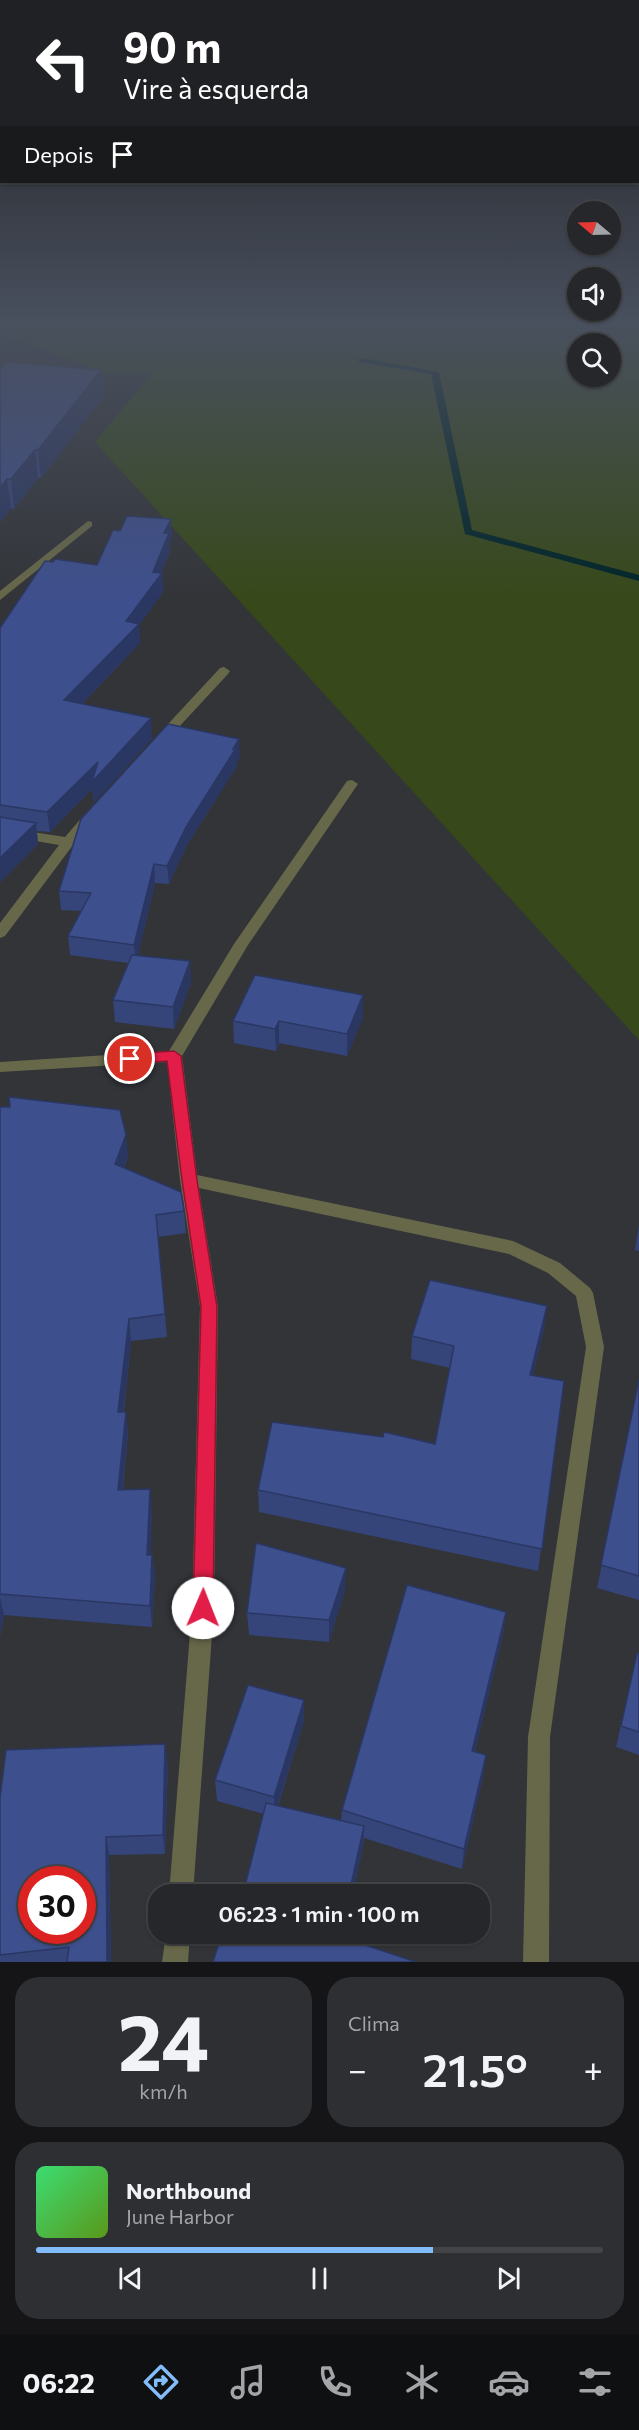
<!DOCTYPE html>
<html lang="pt">
<head>
<meta charset="utf-8">
<style>
	:root { --surface:#26272a; --page:#2e2f32; --text:#f1f3f6; --muted:#a4a5a8; --line:#424447; --accent:#83bcfb }
	body { margin:0; font-family:Commissioner,sans-serif; background:var(--page); color:var(--text); height:100vh; display:flex; flex-direction:column; font-size:22px; white-space:nowrap }
	* { box-sizing:border-box; margin:0 }
	p { font-size:20px; color:var(--muted) }
	.icon { flex:none; width:33px; height:33px; fill:none; stroke:currentColor; stroke-width:2; stroke-linecap:round; stroke-linejoin:round }
	.map { position:relative; height:1962px; overflow:hidden }
	.side { display:flex; flex-direction:column; gap:15px; padding:15px; background:#151517; flex:1 }
	.side>* { flex:none }
	.hud { position:absolute; left:0px; top:0px; width:639px; height:183px; box-shadow:0 2px 4px #0004,0 0 0 2px var(--line); background:#202124; color:#fff; overflow:hidden }
	.needle { width:39px; rotate:289deg }
	.fabs { position:absolute; left:567px; top:201px; display:grid; gap:12px }
	.fabs a { display:grid; place-items:center; width:54px; height:54px; border-radius:50%; background:var(--surface); box-shadow:0 2px 4px #0004,0 0 0 2px var(--line); font-size:30px }
	.speed { position:absolute; left:18px; top:1866px; display:flex; gap:12px; font-size:30px; font-weight:700; text-align:center }
	.speed>* { display:grid; place-content:center; width:78px; height:78px; border-radius:50%; background:var(--surface); box-shadow:0 2px 4px #0004,0 0 0 2px var(--line); line-height:1 }
	.speed .limit { border:9px solid #d22; background:#fff; color:#111 }
	.pin { position:absolute; display:grid; place-items:center; width:51px; height:51px; color:#fff; margin:-26px; border:3px solid #fff; border-radius:50%; box-shadow:0 2px 6px #0007 }
	.me { position:absolute; width:66px; margin:-33px; rotate:1deg; stroke-linejoin:round; filter:drop-shadow(0 0 4px #0008) }
	.turn { display:flex; align-items:center; gap:21px; height:126px; padding:0 24px; font-size:27px }
	.turn .icon { width:78px; height:78px; stroke-width:2.5 }
	.turn b { display:block; font-size:42px; line-height:51px }
	.then { display:flex; align-items:center; height:57px; padding:0 24px; background:#0003; gap:12px; font-size:22px }
	.big { font-size:45px; font-weight:600; line-height:1.1 }
	.side .widget { flex:1; display:flex; flex-direction:column; justify-content:center; gap:9px; min-width:0; padding:0 21px; border-radius:24px; background:var(--page) }
	.side .dial { align-items:center; gap:0 }
	.dial b { font-size:78px; line-height:1 }
	.song { display:flex; align-items:center; gap:18px }
	.cover { width:72px; height:72px; border-radius:9px; background:linear-gradient(135deg,hsl(140 70% 55%),hsl(90 70% 35%)) }
	.played { height:6px; border-radius:3px; background:linear-gradient(90deg,var(--accent) 70%,var(--line) 70%) }
	.keys { display:flex; justify-content:space-around; direction:ltr }
	.heat { display:flex; justify-content:space-between; align-items:center; font-size:33px; direction:ltr }
	.side .tiles { flex:1; display:grid; gap:15px; grid-template-columns:1fr 1fr }
	.widget:last-child { grid-column:span 2 }
	.trip { position:absolute; left:148px; top:1884px; width:342px; height:60px; border-radius:24px; background:var(--surface); box-shadow:0 2px 4px #0004,0 0 0 2px var(--line); font-weight:600; line-height:60px; text-align:center }
	.dock { display:flex; height:96px; justify-content:space-around; align-items:center; background:#0f1011; color:var(--muted) }
	.dock .icon { width:42px; height:42px }
	.dock .current { color:var(--accent) }
	.dock b { font-size:27px; color:var(--text) }
	.map>svg:first-child { display:block }
	.green { fill:#37491a; fill-rule:evenodd }
	.lines { fill:none; stroke-linecap:round; stroke-linejoin:round }
	.stream { fill:#002529; fill-rule:evenodd }
	.street { fill:#676849; fill-rule:evenodd }
	.wall { fill:#354479 }
	.shaded-wall { fill:#2b3763 }
	.building { fill:#3e4f8d; stroke:#2b3763; stroke-width:1.5; fill-rule:evenodd }
	.route { fill:#e11d48; stroke:#92132f; stroke-width:1.5 }
</style>
</head>
<body>
<div class="map">
<svg width="639" height="1962" viewBox="0 0 639 1962">
	<rect width="100%" height="100%" fill="#323438"/>
	<!-- green -->
	<path class="green" d="M0,326H639V1040L95,442L152,373H105L0,333ZM578,344H610V376H578Z"/>
	<g class="lines">
		<!-- stream -->
		<path class="stream" d="M362,358L439,372L472,530L639,575V581L465,534L431,374L359,362L358,360Z"/>
		<!-- street -->
		<g class="street">
			<path d="M88,521L92,522V526L0,600V591Z"/>
			<path d="M224,667L230,671L228,674L165,742H157L155,739L157,736L220,668Z"/>
			<path d="M352,780L358,784L248,945L182,1056L197,1175L513,1241L560,1263L590,1288L593,1293L604,1347L550,1737L549,1962H523L528,1737L586,1347L576,1296L548,1273L509,1254L199,1188L218,1307L214,1608L193,1894H169L192,1608L200,1307L180,1180L167,1062L0,1072V1062L169,1051L234,944L347,781Z"/>
			<path d="M90,813L97,817L95,820L73,845L5,936L0,938V923L59,845L0,835V827L65,837L85,814Z"/>
			<path d="M166,1934H190L188,1962H162Z"/>
		</g>
	</g>
	<!-- wall -->
	<g class="wall">
		<path d="M0,369L101,370L103,397L41,478H38L14,509L11,508L0,522Z"/>
		<path d="M172,537L169,543L170,551L161,573H162L163,592L139,625L140,643L82,704L152,738L94,802L92,789L50,832L37,831L38,844L0,882V628L53,562L97,565Z"/>
		<path d="M240,757L237,762V766L187,845L169,884L155,883L138,955L191,983L174,1029L115,1022L113,1000L128,963L70,955L68,936L82,911L61,910L59,891Z"/>
		<path d="M363,995V1017L347,1056L279,1043L276,1051L234,1043L233,1021Z"/>
		<path d="M0,1107L128,1157L124,1168L184,1211L186,1233L158,1237L167,1337L131,1341L124,1412H126L128,1434L123,1490L152,1511L150,1555H152L155,1577L152,1627L4,1615L0,1636Z"/>
		<path d="M639,1225V1251L635,1250Z"/>
		<path d="M544,1329L533,1375L564,1381L538,1571L259,1512L258,1490L435,1444L450,1368L411,1359L412,1336Z"/>
		<path d="M639,1380V1600L597,1588Z"/>
		<path d="M345,1590L329,1642L249,1635L247,1613Z"/>
		<path d="M506,1612L503,1634L475,1751L486,1755L483,1776L462,1869L364,1838L363,1846L353,1894H243L264,1814L217,1801L215,1780L304,1700V1721L278,1806L341,1820L342,1810Z"/>
		<path d="M637,1653L639,1654V1755L616,1747Z"/>
		<path d="M168,1764L165,1854L109,1855L111,1962H0V1798Z"/>
	</g>
	<!-- shaded-wall -->
	<g class="shaded-wall">
		<path d="M101,370L103,397L41,478L38,450Z"/>
		<path d="M35,450L38,478L14,509L11,479Z"/>
		<path d="M7,479L11,508L0,522V488Z"/>
		<path d="M171,519L172,537L169,543L170,551L160,576L162,573L163,592L139,625L140,643L66,720L64,700L126,621L153,572L164,533Z"/>
		<path d="M151,718L152,738L94,802L92,789L50,832L47,812L98,762Z"/>
		<path d="M239,739L240,757L237,762V766L187,845L169,884L167,866L186,827Z"/>
		<path d="M36,823L38,844L0,882V858Z"/>
		<path d="M154,864L155,883L136,964L134,945Z"/>
		<path d="M190,961L191,983L174,1029L173,1007Z"/>
		<path d="M363,995V1017L347,1056V1034Z"/>
		<path d="M279,1021V1043L276,1051L275,1029Z"/>
		<path d="M126,1135L128,1157L117,1186L115,1164Z"/>
		<path d="M547,1306L544,1329L528,1397L530,1375Z"/>
		<path d="M129,1319L131,1341L121,1434L118,1412Z"/>
		<path d="M126,1412L128,1434L120,1512L118,1490Z"/>
		<path d="M150,1489L152,1511L150,1577L147,1555Z"/>
		<path d="M152,1555L155,1577L152,1627L150,1606Z"/>
		<path d="M346,1568L345,1590L329,1642V1620Z"/>
		<path d="M0,1598L4,1615L0,1636Z"/>
		<path d="M506,1612L503,1634L470,1772L472,1751Z"/>
		<path d="M304,1700V1721L274,1817V1797Z"/>
		<path d="M165,1744L168,1764L165,1854L163,1835Z"/>
		<path d="M486,1755L483,1776L462,1869L464,1849Z"/>
		<path d="M364,1826L363,1846L353,1894H349Z"/>
		<path d="M106,1837L109,1855L111,1962H107Z"/>
	</g>
	<!-- building -->
	<g class="building">
		<path d="M6,362L101,370L38,450H35L11,479H7L0,488V369Z"/>
		<path d="M127,516L171,519L164,533H169L153,572L162,573L126,621L139,624L64,700L151,718L92,782L98,762L47,812L0,805V628L45,561L53,562L55,559L97,565L113,530L120,531Z"/>
		<path d="M168,724L239,739L233,749L236,748L186,827L167,866L154,864L134,945L68,936L91,893L59,891L81,819Z"/>
		<path d="M0,817L36,823L0,858Z"/>
		<path d="M132,955L190,961L173,1007L113,1000Z"/>
		<path d="M255,975L363,995L347,1034L279,1021L275,1029L233,1021Z"/>
		<path d="M9,1097L120,1110L126,1135L115,1164L181,1192L184,1211L156,1215L165,1314L129,1319L118,1412H126L118,1490L150,1489L147,1555H152L150,1606L0,1594V1107H10Z"/>
		<path d="M430,1280L547,1306L530,1375L564,1381L542,1549L258,1490L272,1422L383,1437L384,1432L435,1444L454,1346L412,1336Z"/>
		<path d="M639,1380V1576L601,1565Z"/>
		<path d="M256,1543L346,1568L329,1620L247,1613Z"/>
		<path d="M407,1585L506,1612L472,1751L486,1755L464,1849L342,1810Z"/>
		<path d="M637,1653L639,1654V1732L621,1726Z"/>
		<path d="M248,1685L304,1700L274,1797L215,1780Z"/>
		<path d="M165,1744L163,1835L106,1837L107,1962H67L69,1947L0,1955V1798L6,1750ZM32,1880H82V1930H32Z"/>
		<path d="M266,1803L364,1826L349,1894H243Z"/>
		<path d="M222,1934H355L353,1941L416,1962H213Z"/>
	</g>
	<!-- sky -->
	<linearGradient id="sky" x2="0" y2="1"><stop stop-color="#1c1d1f"/><stop offset="0.54" stop-color="#49505e"/><stop offset="1" stop-color="#49505e" stop-opacity="0"/></linearGradient>
	<rect width="639" height="600" fill="url(#sky)"/>
	<!-- route -->
	<path class="route" d="M174,1051L181,1056L197,1180L217,1307L213,1608L210,1614L203,1617L196,1614L193,1608L201,1307L182,1180L167,1061L130,1064L123,1059L130,1054Z"/>
</svg>
<div class="fabs">
<a><svg class="needle" viewBox="-14 -14 28 28"><path d="M0-13l5 13h-10z" fill="#e53935"/><path d="M0 13l5-13h-10z" fill="#a4a5a8"/></svg></a>
<a><svg class="icon" aria-label="sound" viewBox="0 0 24 24"><path d="M4 9h4l5-4v14l-5-4H4zM17 9q2 3 0 6"/></svg></a>
<a><svg class="icon" aria-label="search" viewBox="0 0 24 24"><circle cx="10" cy="10" r="6"/><path d="M15 15l6 6"/></svg></a>
</div>
<div class="speed"><div class="limit">30</div></div>
<div class="pin" style="left:130px;top:1059px;background:#d93025"><svg class="icon" aria-label="arrive" viewBox="0 0 24 24"><path d="M6 21V4h12l-3 4 3 4H6"/></svg></div>
<svg class="me" style="left:203px;top:1608px" viewBox="-20 -20 40 40"><circle r="19" fill="#fff"/><path d="M0-13L10 11 0 6-10 11z" fill="#e11d48"/></svg>
<div class="trip">06:23 · 1 min · 100 m</div>
<div class="hud">
<div class="turn"><svg class="icon" aria-label="left" viewBox="0 0 24 24"><path d="M17 20v-9H6M10 6l-5 5 5 5"/></svg><div><b>90 m</b>Vire à esquerda</div></div>
<div class="then">Depois<svg class="icon" aria-label="arrive" viewBox="0 0 24 24"><path d="M6 21V4h12l-3 4 3 4H6"/></svg></div>
</div>
</div>
<section class="side">
<div class="tiles">
<div class="widget dial"><b>24</b><p>km/h</p></div>
<div class="widget"><p>Clima</p>
<div class="heat"><a>−</a><b class="big">21.5°</b><a>+</a></div>
</div>
<div class="widget">
<div class="song"><i class="cover"></i><div><b>Northbound</b><p>June Harbor</p></div></div>
<div class="played"></div>
<div class="keys"><svg class="icon" aria-label="previous" viewBox="0 0 24 24"><path d="M18 5L8 12l10 7zM5 5v14"/></svg><svg class="icon" aria-label="pause" viewBox="0 0 24 24"><path d="M8 5v14M16 5v14"/></svg><svg class="icon" aria-label="next" viewBox="0 0 24 24"><path d="M6 5l10 7-10 7zM19 5v14"/></svg></div>
</div>
</div>
</section>
<nav class="dock">
<b>06:22</b>
<svg class="icon current" aria-label="directions" viewBox="0 0 24 24"><path d="M12 3l9 9-9 9-9-9zM9 14v-3h6M13 9l2 2-2 2"/></svg>
<svg class="icon" aria-label="music" viewBox="0 0 24 24"><path d="M9 18V5l10-2v13"/><circle cx="6" cy="18" r="3"/><circle cx="16" cy="16" r="3"/></svg>
<svg class="icon" aria-label="phone" viewBox="0 0 24 24"><path d="M5 4h4l2 5-3 2q2 4 5 5l2-3 5 2v4C11 20 4 13 5 4z"/></svg>
<svg class="icon" aria-label="climate" viewBox="0 0 24 24"><path d="M12 3v18M4 7l16 10M4 17L20 7"/></svg>
<svg class="icon" aria-label="car" viewBox="0 0 24 24"><path d="M5 17H2v-5l4-1 3-4h7l3 4 3 1v5h-3M9 17h6M6 11h13"/><circle cx="7" cy="17" r="2"/><circle cx="17" cy="17" r="2"/></svg>
<svg class="icon" aria-label="filters" viewBox="0 0 24 24"><path d="M4 7h16M4 17h16"/><circle cx="9" cy="7" r="2"/><circle cx="15" cy="17" r="2"/></svg>
</nav>
</body>
</html>
